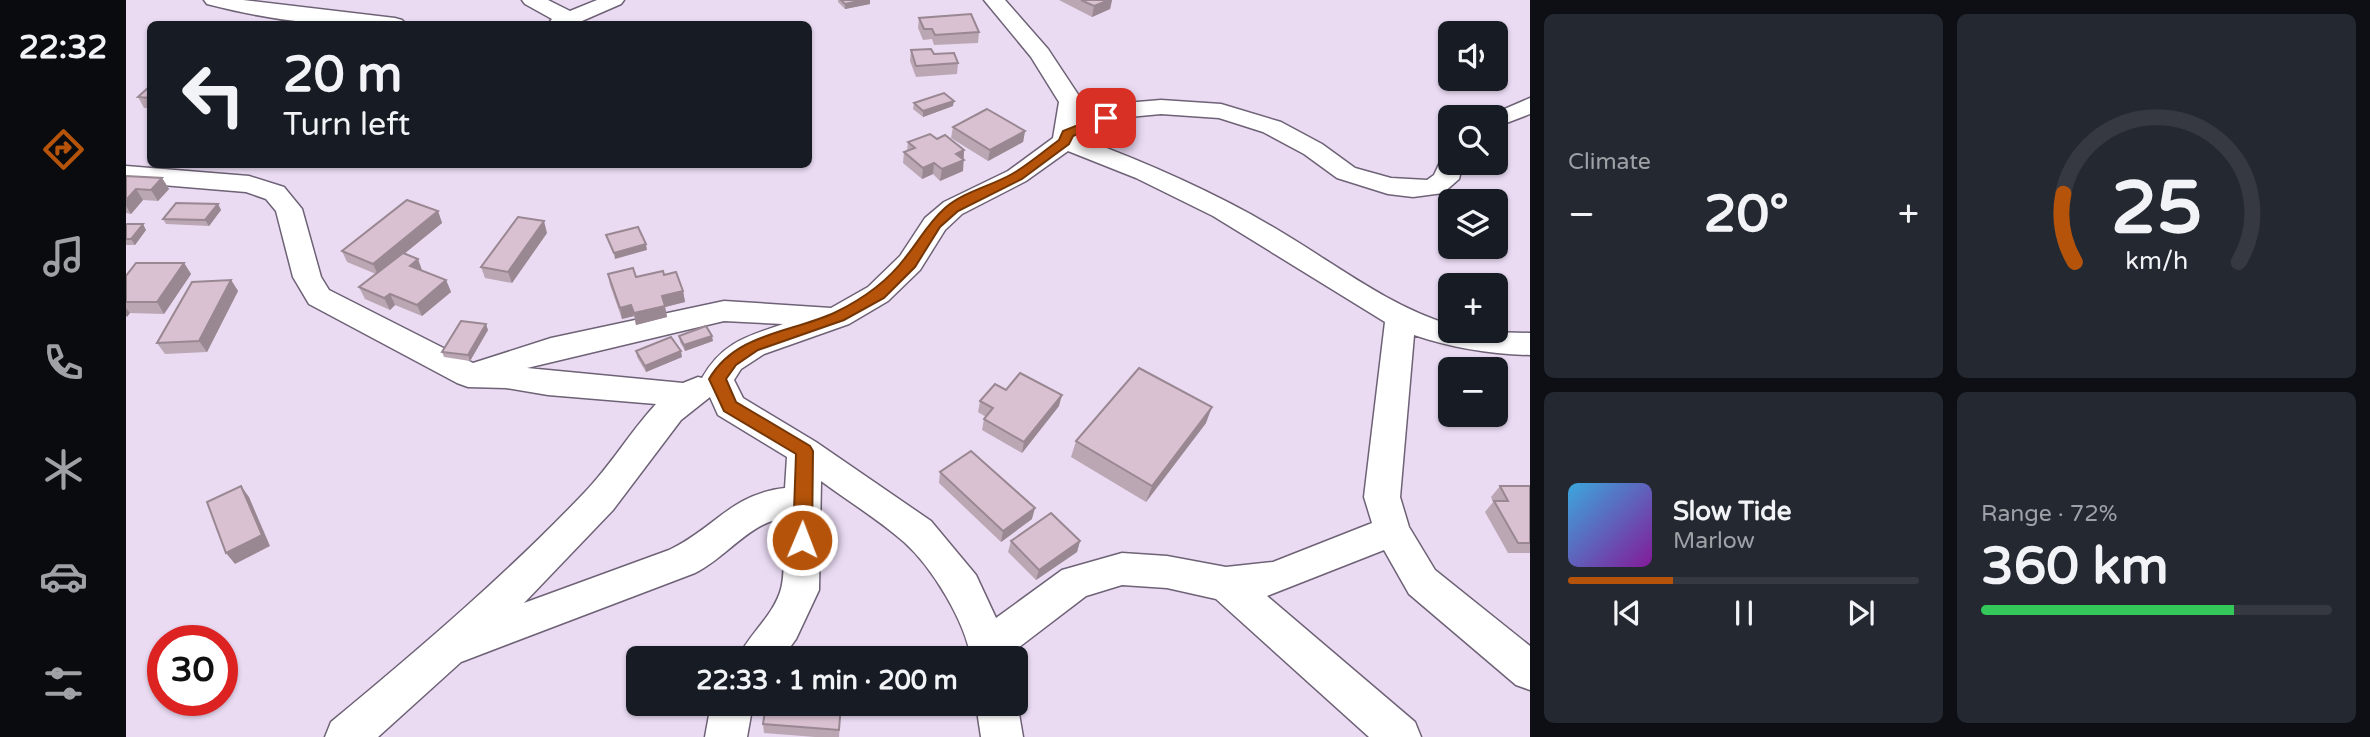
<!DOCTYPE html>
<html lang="en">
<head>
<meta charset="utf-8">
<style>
	:root { --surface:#171b24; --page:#242831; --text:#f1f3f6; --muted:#9ea1a6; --line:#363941; --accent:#b45309 }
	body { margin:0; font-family:"Varela Round",sans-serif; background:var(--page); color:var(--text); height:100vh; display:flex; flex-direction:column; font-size:26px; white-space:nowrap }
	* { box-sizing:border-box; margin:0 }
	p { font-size:23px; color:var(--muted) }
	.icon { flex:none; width:38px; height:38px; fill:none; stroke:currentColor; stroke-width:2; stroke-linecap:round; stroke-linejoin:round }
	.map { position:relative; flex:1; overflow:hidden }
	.drawer { display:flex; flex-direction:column; gap:14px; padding:14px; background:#0d0f14; width:840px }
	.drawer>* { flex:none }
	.guide { position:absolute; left:21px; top:21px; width:665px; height:147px; border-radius:10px; box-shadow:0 2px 5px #0004; background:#171b24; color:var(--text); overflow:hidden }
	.buttons { position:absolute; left:1312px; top:21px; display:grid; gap:14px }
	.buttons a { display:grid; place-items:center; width:70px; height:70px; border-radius:10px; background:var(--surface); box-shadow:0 2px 5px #0004; font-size:35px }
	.speed { position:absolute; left:21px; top:625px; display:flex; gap:14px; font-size:35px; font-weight:700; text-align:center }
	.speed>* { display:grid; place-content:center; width:91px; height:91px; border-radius:50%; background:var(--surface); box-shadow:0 2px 5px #0004; line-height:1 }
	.speed .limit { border:10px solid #d22; background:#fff; color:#111 }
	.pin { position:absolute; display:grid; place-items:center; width:60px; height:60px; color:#fff; margin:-30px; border-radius:14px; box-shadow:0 4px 10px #0006 }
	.me { position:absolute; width:77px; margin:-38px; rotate:1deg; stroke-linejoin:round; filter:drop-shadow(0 0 5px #0008) }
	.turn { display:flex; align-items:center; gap:24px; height:147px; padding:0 21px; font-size:32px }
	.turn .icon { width:91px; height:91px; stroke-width:2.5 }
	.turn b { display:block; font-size:49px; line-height:60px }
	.big { font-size:52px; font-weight:800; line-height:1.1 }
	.drawer .widget { flex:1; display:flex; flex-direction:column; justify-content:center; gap:10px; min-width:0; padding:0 24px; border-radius:10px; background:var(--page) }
	.drawer .dial { align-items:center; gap:0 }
	.dial svg { height:182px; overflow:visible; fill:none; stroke:var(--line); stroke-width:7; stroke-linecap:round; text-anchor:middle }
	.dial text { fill:var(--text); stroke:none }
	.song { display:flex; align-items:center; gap:21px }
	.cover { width:84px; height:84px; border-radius:10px; background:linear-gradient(135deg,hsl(200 70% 55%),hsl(290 70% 35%)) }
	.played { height:7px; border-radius:4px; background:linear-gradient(90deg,var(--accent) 30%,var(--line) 30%) }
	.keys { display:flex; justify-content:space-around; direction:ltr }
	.heat { display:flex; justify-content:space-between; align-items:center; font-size:38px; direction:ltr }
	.charge { height:10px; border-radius:5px; background:linear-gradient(90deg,#34c759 72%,var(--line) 0) }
	.drawer .tiles { flex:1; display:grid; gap:14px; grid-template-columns:repeat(2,1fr) }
	.trip { position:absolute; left:500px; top:646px; width:402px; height:70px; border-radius:10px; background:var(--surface); box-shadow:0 2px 5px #0004; font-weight:800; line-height:70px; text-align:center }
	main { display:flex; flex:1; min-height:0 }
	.tabs { display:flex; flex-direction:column; width:126px; justify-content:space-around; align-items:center; background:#090b0e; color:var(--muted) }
	.tabs .icon { width:49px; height:49px }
	.tabs .selected { color:var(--accent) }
	.tabs b { font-size:32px; color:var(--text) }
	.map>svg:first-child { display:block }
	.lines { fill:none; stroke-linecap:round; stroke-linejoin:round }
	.minor-casing { stroke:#6e6276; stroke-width:3 }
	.minor { fill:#fff; fill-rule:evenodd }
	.wall { fill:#bba6b4 }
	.shaded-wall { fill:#998792 }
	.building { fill:#dac1d1; stroke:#998792; stroke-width:2 }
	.route { fill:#b45309; stroke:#753606; stroke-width:2 }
</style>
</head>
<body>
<main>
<nav class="tabs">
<b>22:32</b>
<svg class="icon selected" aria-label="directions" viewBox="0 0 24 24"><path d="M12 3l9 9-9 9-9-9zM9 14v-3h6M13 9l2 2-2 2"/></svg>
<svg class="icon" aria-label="music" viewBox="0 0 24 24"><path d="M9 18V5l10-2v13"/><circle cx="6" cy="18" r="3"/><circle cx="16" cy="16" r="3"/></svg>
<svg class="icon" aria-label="phone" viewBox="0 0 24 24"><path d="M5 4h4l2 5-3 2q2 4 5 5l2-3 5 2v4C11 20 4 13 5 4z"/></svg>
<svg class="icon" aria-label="climate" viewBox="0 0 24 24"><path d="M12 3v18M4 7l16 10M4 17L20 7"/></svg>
<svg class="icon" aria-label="car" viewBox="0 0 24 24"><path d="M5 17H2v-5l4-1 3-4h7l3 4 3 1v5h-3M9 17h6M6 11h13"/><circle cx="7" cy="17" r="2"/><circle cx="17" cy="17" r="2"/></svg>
<svg class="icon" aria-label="filters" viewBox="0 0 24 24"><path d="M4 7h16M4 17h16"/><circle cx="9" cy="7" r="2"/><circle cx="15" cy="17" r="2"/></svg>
</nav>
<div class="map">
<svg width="1404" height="737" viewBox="0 0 1404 737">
	<rect width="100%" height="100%" fill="#eadbf3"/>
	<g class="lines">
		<defs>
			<g id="minor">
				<path d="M78,0H117L269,18L276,20L280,24C215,30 143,20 81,4Z"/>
				<path d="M396,0H422L444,11L471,0H498L495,4L449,24H422L426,19L399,4Z"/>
				<path d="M858,0H879L922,49L957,102L954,120L999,103L1035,100L1095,104L1155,122L1196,144L1229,168L1265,178L1301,180L1308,175L1316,158L1325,155V163H1337L1333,179L1317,193L1287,197L1262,194L1211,178L1178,154L1137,132L1093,118L1035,114L1003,117L954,138C1024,164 1093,194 1157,233C1212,266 1263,306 1325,325V331L1404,333V355C1363,354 1327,348 1288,335L1274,497L1283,527L1309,570L1404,646V690L1390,685L1283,594L1258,550L1141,596L1289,722L1295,737H1243L1090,599L1041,588L996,585L960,596L884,654L885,658H845C839,621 806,567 778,542C753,520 722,501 695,481L693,590L670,639L656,658H612C623,634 648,615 655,589C660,570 657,538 658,518C623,523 601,557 569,573L335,662L252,737H199L205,722C293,649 380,575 459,492C485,465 504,432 530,404L422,395L380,388L342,387L331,383L183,304L167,277L150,211L140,199L120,192L0,182V166L123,176L158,187L176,209L195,277L203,290L347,363L425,338L598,301L705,308L742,287L774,256L799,218L818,202L882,171L927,138L933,102L905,57ZM942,151L1010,178L1087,216L1259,322L1238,497L1246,523L1147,562L1100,567L1041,556L996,553L936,570L870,618L850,575L805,521L690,442L617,398L608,380L615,369L638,354L723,324L762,301L794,270L819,230L836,214L900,181ZM598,321L657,324C620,337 597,342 576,378L572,377L557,383L401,368ZM584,397L592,415L661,457L659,488C605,494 588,529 543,550L398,603L487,510L555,420Z"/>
				<path d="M1404,98V114L1370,127V117H1360Z"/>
				<path d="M891,702L897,737H855L850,704Z"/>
				<path d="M585,704H627L621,737H579Z"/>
			</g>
		</defs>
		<!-- minor casing -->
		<use href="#minor" class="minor-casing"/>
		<!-- minor -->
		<use href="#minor" class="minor"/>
	</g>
	<!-- wall -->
	<g class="wall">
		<path d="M712,0H744V4L719,9L712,2Z"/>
		<path d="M933,0H986L984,9L966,17Z"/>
		<path d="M793,18L853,32L852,43L808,45L806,39L797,40L792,28Z"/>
		<path d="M785,50L808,54L832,63L831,74L790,77L784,61Z"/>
		<path d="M24,86V108H18L12,97Z"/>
		<path d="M788,103L827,106L797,117L787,109Z"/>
		<path d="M827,127L899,131L897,142L862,161L825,138Z"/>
		<path d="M811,139L838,150L837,171L814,181L807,174L796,179L777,163L778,152L781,151L782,142Z"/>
		<path d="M0,176L36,178L43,189L32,201L17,200L5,214L0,213Z"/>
		<path d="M92,204L95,210L83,226L40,224L37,219Z"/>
		<path d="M312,211L316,223L278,254L296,271L320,280L325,292L296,316L269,305L264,310L239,299L233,287L250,274L221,262L216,251Z"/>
		<path d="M0,224L20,230L9,245H0Z"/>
		<path d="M421,233L386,283L359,278L355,267Z"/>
		<path d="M58,263L65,274L38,314L4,313L0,317V276Z"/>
		<path d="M482,274L510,277L538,275L557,291L559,302L539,307L541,317L510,325L508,316L496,319L484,285Z"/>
		<path d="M105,280L112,291L81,352L39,354L31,343Z"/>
		<path d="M362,330L344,361L318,357L316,352Z"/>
		<path d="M553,336L587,341L559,351L554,342Z"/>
		<path d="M510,351L556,357L520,372L511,357Z"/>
		<path d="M880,390L933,406L896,453L856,430L858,419L860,417L852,412L854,401Z"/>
		<path d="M1080,423L1020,502L945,457L950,441Z"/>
		<path d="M814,472L906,519L875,542L813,483Z"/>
		<path d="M1374,486H1404V553H1382L1359,512L1367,502L1365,497Z"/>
		<path d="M885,541H954L951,552L910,580L882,552Z"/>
		<path d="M715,704L713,737H689L638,733L637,724Z"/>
	</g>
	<!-- shaded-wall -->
	<g class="shaded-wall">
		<path d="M738,0H744V4L719,9V4Z"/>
		<path d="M983,0H986L984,9L966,17L968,6Z"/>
		<path d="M828,101L827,106L797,117V111Z"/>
		<path d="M899,131L897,142L862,161L864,150Z"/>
		<path d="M838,150L837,171L814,181L816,169L830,154Z"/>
		<path d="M808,163L807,174L796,179L797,168Z"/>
		<path d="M36,178L43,189L32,201L25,190Z"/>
		<path d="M10,189L17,200L5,214L0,206V200Z"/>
		<path d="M92,204L95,210L83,226L79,220Z"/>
		<path d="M312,211L316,223L252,275L247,264Z"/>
		<path d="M418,221L421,233L386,283L382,272Z"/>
		<path d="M17,224L20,230L9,245L5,239Z"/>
		<path d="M520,244L521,250L489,259L488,253Z"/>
		<path d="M292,259L296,270L284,266Z"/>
		<path d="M58,263L65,274L38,314L31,302Z"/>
		<path d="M105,280L112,291L81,352L73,341Z"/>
		<path d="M320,280L325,292L296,316L291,305Z"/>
		<path d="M557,291L559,302L539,307L541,317L510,325L508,313L536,296Z"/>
		<path d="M264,294L269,305L264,310L258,298Z"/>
		<path d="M505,305L508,316L496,319L494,308Z"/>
		<path d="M0,308L4,313L1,317L0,315Z"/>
		<path d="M360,324L362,330L344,361L342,355Z"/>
		<path d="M586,336L587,341L559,351L558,345Z"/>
		<path d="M555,351L556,357L520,372L519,366Z"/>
		<path d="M936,395L933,406L896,453L898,442Z"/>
		<path d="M1086,407L1080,423L1020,502L1026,486Z"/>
		<path d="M115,486L123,497L144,546L109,564L100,553Z"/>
		<path d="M909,508L906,519L875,542L877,531Z"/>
		<path d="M954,541L951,552L910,580L913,570Z"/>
	</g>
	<!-- building -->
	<g class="building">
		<path d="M715,0H738L719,4Z"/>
		<path d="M955,0H983L968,6Z"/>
		<path d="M845,14L853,32L809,35L806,29H798L793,18Z"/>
		<path d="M805,49L808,54L828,53L832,63L790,66L785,50Z"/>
		<path d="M24,86V98L12,97Z"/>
		<path d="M818,93L828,101L797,111L788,103Z"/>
		<path d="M861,109L899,131L864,150L827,127Z"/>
		<path d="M804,134L811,139L819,135L838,150L830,154L838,160L816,169L808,163L797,168L778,152L789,148L782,142Z"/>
		<path d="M0,176L36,178L25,190L10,189L0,200Z"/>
		<path d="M281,200L312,211L247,264L216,251Z"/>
		<path d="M50,203L92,204L79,220L37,219Z"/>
		<path d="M392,217L418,221L382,272L355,267Z"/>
		<path d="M0,224H17L5,239H0Z"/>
		<path d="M512,227L520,244L488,253L480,235Z"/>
		<path d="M277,253L292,259L284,266L320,280L291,305L264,294L258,298L233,287Z"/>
		<path d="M10,263H58L31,302H0V276Z"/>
		<path d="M507,268L510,277L537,271L538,275L550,272L557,291L536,296L539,306L508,313L505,305L494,308L482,274Z"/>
		<path d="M105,280L73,341L31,343L66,282Z"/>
		<path d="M335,321L360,324L342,355L316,352Z"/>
		<path d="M580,326L586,336L558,345L553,336Z"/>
		<path d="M545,337L555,351L519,366L510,351Z"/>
		<path d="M1013,368L1086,407L1026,486L950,441Z"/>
		<path d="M894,373L936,395L898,442L858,419L867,408L854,401L869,384L880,390Z"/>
		<path d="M845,451L909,508L877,531L814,472Z"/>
		<path d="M115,486L136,535L100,553L81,502Z"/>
		<path d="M1374,486H1404V543H1392L1368,501H1382Z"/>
		<path d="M925,513L954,541L913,570L885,541Z"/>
		<path d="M646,648L718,653L717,658H644Z"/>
		<path d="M640,704H715L713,730L637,724Z"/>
	</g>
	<!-- route -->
	<path class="route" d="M980,114L984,115V120L947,136L943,144L896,179L832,211L814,227L789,267L758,298L718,320L632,350L610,365L600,379L610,402L684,446L687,451L686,540L683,545L676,548L670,545L667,540L670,454L598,411L583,379C610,333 664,333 708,313C735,300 761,282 779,258C793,241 802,223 819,208C837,192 865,186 886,174C902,165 918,151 933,140L937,131Z"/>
</svg>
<div class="buttons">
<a><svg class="icon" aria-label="sound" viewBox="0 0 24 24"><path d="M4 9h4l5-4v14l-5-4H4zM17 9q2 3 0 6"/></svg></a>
<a><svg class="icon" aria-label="search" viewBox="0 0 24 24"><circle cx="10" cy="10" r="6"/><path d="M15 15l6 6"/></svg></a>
<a><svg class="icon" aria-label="layers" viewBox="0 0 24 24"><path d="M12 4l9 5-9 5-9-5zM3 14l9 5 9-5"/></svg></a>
<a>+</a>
<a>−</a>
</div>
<div class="speed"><div class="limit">30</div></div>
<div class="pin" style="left:980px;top:118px;background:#d93025"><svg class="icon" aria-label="arrive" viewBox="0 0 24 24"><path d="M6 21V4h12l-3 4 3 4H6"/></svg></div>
<svg class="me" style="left:676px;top:540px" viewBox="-20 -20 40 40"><circle r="17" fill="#b45309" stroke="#fff" stroke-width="3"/><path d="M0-11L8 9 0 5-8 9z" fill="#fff"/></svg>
<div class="trip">22:33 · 1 min · 200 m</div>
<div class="guide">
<div class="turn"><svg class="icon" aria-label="left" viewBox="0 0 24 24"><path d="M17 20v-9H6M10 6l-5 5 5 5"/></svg><div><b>20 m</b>Turn left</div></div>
</div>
</div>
<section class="drawer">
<div class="tiles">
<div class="widget"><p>Climate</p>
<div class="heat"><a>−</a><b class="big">20°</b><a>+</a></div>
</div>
<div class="widget dial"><svg viewBox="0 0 100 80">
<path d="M14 69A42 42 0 1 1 86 69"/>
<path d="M14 69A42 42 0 0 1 9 39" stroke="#b45309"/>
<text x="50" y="56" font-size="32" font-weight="700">25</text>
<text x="50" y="72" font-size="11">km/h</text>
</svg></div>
<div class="widget">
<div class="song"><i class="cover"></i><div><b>Slow Tide</b><p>Marlow</p></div></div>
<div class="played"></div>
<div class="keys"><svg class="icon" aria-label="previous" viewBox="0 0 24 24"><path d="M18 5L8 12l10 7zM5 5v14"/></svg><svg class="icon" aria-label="pause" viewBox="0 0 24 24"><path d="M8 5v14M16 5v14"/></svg><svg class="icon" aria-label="next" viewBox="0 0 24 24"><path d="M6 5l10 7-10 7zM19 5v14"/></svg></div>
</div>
<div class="widget"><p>Range · 72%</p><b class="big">360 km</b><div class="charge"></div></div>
</div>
</section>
</main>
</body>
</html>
